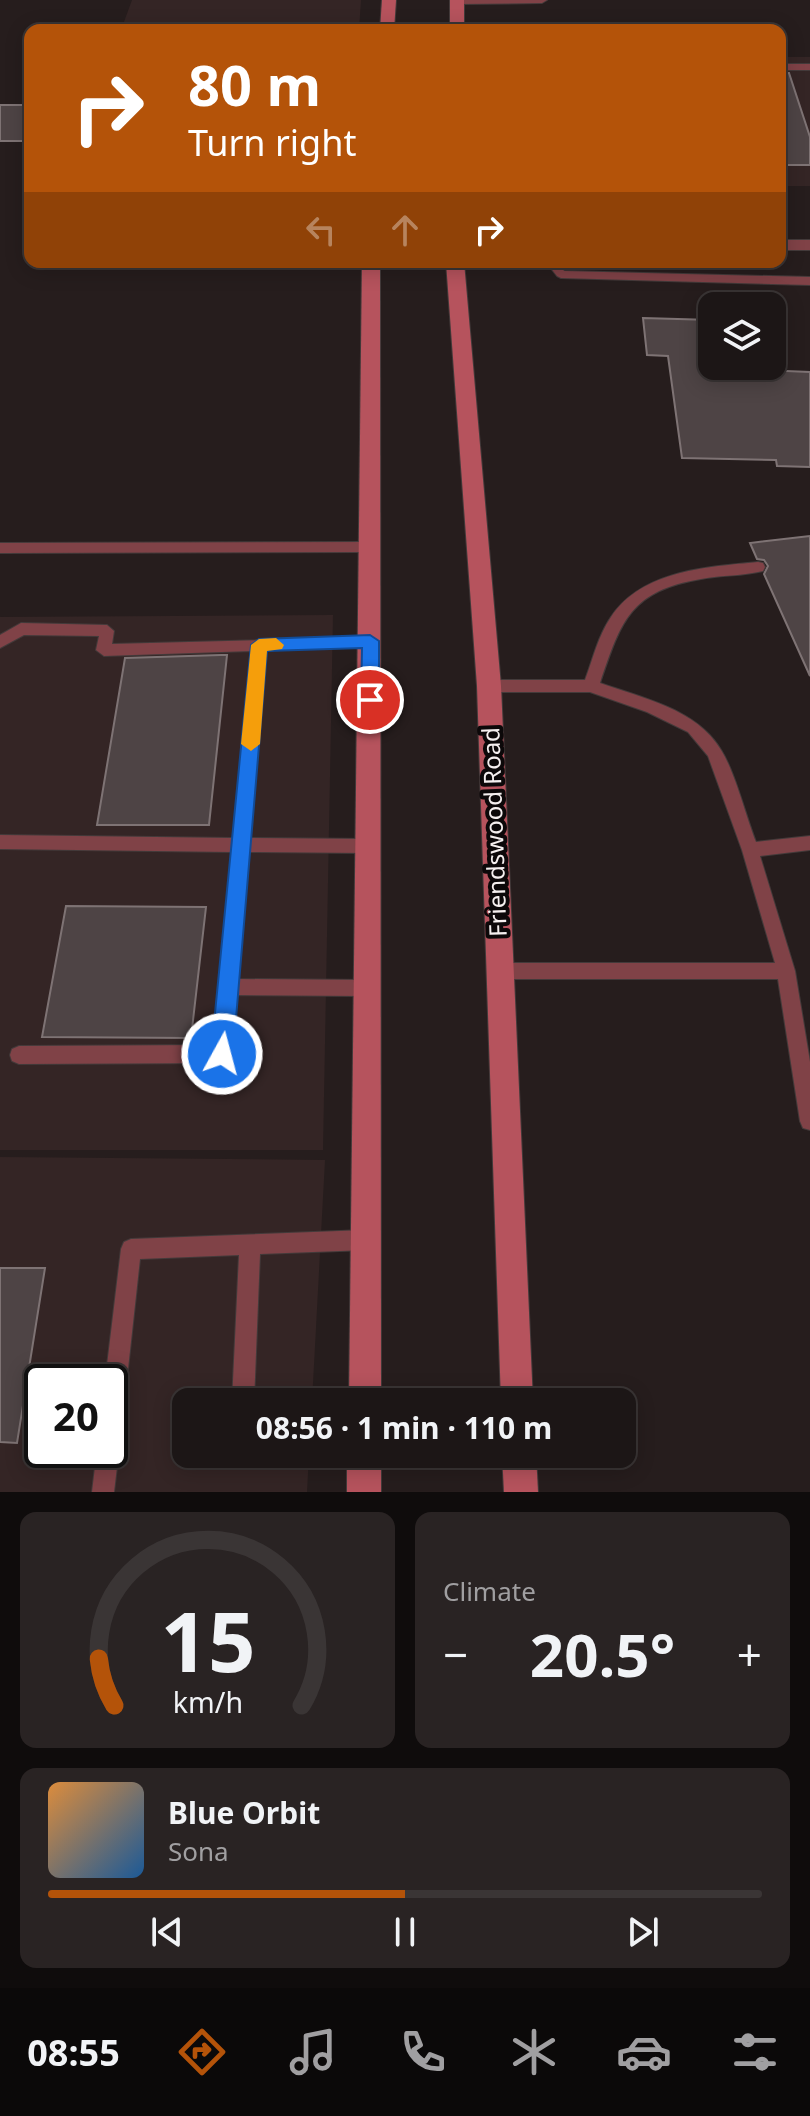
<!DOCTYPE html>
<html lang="en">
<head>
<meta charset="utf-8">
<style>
	:root { --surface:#1c1616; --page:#292323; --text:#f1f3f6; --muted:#a09fa1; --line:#3a3535; --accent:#b45309 }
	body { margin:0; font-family:"Noto Sans",sans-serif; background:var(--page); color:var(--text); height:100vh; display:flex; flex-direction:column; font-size:30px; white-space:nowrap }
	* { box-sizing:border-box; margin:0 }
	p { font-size:26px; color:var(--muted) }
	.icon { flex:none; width:44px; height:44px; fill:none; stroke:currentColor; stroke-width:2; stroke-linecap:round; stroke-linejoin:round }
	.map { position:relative; height:1492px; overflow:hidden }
	.panel { display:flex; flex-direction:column; gap:20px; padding:20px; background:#0f0c0c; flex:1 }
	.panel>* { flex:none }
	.hud { position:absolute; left:24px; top:24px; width:762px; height:244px; border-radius:16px; box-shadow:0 4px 20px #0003,0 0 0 2px var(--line); background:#b45309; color:#fff; overflow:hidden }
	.fabs { position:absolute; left:698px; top:292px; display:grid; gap:16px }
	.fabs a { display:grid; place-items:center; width:88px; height:88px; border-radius:16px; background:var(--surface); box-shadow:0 4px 20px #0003,0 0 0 2px var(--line); font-size:40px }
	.speed { position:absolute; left:24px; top:1364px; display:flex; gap:16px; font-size:40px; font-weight:700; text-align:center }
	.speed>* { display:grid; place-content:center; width:104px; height:104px; border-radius:50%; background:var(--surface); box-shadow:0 4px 20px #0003,0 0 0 2px var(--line); line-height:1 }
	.speed .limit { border:4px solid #111; border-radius:12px; background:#fff; color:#111 }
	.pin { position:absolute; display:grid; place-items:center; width:68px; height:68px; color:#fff; margin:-34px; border:4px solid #fff; border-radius:50%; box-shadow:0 2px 8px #0007 }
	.me { position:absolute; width:88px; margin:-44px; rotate:7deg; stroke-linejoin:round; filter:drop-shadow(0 0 6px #0008) }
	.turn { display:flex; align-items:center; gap:28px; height:168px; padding:0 32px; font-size:36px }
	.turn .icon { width:104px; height:104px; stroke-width:2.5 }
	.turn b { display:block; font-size:56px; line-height:68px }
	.lanes { display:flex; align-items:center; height:76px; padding:0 32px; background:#0003; justify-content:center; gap:40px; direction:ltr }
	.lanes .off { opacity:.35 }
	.big { font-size:60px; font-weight:700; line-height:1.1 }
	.panel .widget { flex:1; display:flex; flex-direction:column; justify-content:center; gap:12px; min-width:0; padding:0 28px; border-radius:16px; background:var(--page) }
	.panel .dial { align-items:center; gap:0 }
	.dial svg { height:208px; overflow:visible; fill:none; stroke:var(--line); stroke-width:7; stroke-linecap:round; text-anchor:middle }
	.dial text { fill:var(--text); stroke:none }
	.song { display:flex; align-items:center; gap:24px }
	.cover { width:96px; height:96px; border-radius:12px; background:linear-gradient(135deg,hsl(30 70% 55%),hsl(210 70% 35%)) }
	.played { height:8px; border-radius:4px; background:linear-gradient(90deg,var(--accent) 50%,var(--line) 50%) }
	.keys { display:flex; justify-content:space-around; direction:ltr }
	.heat { display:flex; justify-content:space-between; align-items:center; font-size:44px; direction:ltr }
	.panel .tiles { flex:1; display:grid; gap:20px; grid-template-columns:1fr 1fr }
	.widget:last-child { grid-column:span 2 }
	.trip { position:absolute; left:172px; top:1388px; width:464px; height:80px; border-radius:16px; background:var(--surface); box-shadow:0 4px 20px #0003,0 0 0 2px var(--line); font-weight:700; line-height:80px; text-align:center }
	.tab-bar { display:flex; height:128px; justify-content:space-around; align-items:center; background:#0b0909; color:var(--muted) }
	.tab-bar .icon { width:56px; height:56px }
	.tab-bar .selected { color:var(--accent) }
	.tab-bar b { font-size:36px; color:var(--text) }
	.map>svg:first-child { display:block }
	.built { fill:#342525; fill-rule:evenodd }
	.building { fill:#4e4445; stroke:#7e7374; stroke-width:2 }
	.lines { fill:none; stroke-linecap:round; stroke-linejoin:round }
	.service-casing { stroke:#433a3a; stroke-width:2 }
	.minor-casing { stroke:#433a3a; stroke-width:2 }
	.secondary-casing { stroke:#433a3a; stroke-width:2 }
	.service { fill:#804247; fill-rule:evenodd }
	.minor { fill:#804247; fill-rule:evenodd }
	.secondary { fill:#b6535d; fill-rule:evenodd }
	.route { fill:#1a73e8; stroke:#114b97; stroke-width:2 }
	.slow { fill:#f59e0b }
	.labels { text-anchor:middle; stroke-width:8; stroke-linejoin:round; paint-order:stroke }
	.street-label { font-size:24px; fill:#f5efef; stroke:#0c0809 }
</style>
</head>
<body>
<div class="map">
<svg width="810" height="1492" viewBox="0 0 810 1492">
	<rect width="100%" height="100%" fill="#261d1d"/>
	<!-- built -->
	<g class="built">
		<path d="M132,0H361L359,30H121Z"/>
		<rect x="780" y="57" width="30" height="129"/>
		<path d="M333,615L323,1150H0V617Z"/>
		<path d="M0,1157L325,1160L312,1402H186V1454H309L307,1492H0ZM42,1382H110V1450H42Z"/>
	</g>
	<!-- building -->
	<g class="building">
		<path d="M780,73H789L810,137V165H780Z"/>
		<rect x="0" y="105" width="30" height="36"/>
		<path d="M643,318L712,320V368L810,372V467L777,466L776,460L682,458L668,356L647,355Z"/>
		<path d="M810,536V676L764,574L768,566L764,560L757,559L750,543Z"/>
		<path d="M221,655H227L209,825H97L125,658Z"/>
		<path d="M66,906L206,907L191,1038L42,1037Z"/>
		<path d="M0,1268H45L17,1443L0,1442Z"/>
	</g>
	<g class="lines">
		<defs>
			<g id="service">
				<path d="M453,0H547L542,3L457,4Z"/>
				<rect x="780" y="64" width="30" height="6"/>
				<path d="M546,262H558L564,271L810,277V285L561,278L557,276Z"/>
				<path d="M371,542L378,547L371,552L0,553V543Z"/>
				<path d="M758,562L763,563L765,567L763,571C743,576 721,575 701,579C630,591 621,621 600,683C642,698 697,709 721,750C735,772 746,817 756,842L810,836V850L760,856L795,971L810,1062V1130L803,1128L800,1121L778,979H500L494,977L491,971L494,965L500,963H775L742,850L708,756L688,732L647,712L590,692H489L481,686L489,680H585C593,659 598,636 611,617C642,570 708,567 758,562Z"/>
				<path d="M21,623L107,625L114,631L112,644L375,637L378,641L370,647L266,650L250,838L369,839L375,841L377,846L375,851L369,853L249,852L238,979L368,980L374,982L377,988L374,994L368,996L236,995L231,1054L229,1060L222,1063L19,1064L12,1061L10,1055L12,1049L19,1046L213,1045L232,852L0,849V835L233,838L251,651L104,656L96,650L99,636L24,635L0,648V635Z"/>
				<path d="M366,1230L373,1233L376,1240L373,1247L366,1250L260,1254L254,1402H232L239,1255L140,1259L121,1433L115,1442L119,1450L114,1492H92L97,1450H110V1382H105L121,1249L124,1242L131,1239Z"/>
				<path d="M229,1454H340L337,1462L329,1465H240L232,1462Z"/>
			</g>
			<rect id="minor" x="780" y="240" width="30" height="10"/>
			<g id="secondary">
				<path d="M382,0H396L394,30H380Z"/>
				<rect x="450" y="0" width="14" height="30"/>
				<path d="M362,262H380L381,1402H349Z"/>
				<path d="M446,262H464L501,686L533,1402H501L477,686Z"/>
				<rect x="347" y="1454" width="34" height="38"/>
				<path d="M502,1454H536L538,1492H504Z"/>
			</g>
		</defs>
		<!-- service casing -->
		<use href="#service" class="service-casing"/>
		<!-- minor casing -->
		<use href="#minor" class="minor-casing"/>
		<!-- secondary casing -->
		<use href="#secondary" class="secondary-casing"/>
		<!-- service -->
		<use href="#service" class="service"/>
		<!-- minor -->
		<use href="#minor" class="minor"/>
		<!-- secondary -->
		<use href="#secondary" class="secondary"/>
	</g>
	<!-- route -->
	<path class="route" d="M370,635L379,641V700L370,707L361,700L362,648L267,651L233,1054L230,1061L222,1064L214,1061L211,1054L251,645L259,639Z"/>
	<!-- slow -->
	<path class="slow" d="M276,638L284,645L282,649L267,651L260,744L251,751L241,744L251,645L259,639Z"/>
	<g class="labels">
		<!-- street labels -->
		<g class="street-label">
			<text transform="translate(495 832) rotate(-92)" y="8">Friendswood Road</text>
		</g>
	</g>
</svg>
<div class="fabs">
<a><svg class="icon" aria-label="layers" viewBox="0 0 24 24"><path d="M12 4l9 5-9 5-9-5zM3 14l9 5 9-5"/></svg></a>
</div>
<div class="speed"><div class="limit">20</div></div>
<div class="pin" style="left:370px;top:700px;background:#d93025"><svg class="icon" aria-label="arrive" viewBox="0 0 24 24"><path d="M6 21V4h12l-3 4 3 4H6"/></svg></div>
<svg class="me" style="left:222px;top:1054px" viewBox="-20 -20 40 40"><circle r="17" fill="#1a73e8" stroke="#fff" stroke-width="3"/><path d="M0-11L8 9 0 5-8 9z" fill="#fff"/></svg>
<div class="trip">08:56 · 1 min · 110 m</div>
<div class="hud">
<div class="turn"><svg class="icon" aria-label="right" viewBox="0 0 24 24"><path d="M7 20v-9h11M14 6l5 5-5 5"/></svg><div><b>80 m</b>Turn right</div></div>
<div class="lanes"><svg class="icon off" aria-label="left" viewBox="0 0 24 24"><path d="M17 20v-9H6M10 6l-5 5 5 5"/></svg><svg class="icon off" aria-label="ahead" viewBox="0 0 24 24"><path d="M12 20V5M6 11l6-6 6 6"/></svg><svg class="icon" aria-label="right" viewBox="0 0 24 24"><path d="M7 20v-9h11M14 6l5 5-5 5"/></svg></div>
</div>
</div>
<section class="panel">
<div class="tiles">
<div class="widget dial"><svg viewBox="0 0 100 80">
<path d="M14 69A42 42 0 1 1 86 69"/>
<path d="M14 69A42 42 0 0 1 8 51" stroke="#b45309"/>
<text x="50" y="56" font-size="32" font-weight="700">15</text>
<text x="50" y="72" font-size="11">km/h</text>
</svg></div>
<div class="widget"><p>Climate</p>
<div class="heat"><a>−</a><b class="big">20.5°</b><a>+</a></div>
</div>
<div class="widget">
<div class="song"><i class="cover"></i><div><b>Blue Orbit</b><p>Sona</p></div></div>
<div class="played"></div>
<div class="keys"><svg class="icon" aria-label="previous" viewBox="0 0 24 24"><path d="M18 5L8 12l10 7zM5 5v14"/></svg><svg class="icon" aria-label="pause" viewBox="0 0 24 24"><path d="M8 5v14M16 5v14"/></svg><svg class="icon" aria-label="next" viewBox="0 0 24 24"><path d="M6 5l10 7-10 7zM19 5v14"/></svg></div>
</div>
</div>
</section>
<nav class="tab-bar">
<b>08:55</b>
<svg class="icon selected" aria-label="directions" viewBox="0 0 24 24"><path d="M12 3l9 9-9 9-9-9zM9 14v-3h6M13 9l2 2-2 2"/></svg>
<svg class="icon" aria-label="music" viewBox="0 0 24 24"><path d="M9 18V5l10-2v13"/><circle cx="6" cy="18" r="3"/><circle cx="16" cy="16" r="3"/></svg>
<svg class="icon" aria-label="phone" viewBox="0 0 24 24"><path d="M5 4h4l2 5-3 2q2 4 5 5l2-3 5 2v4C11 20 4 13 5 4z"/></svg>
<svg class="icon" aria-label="climate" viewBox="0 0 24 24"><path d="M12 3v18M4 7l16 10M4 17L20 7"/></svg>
<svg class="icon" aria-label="car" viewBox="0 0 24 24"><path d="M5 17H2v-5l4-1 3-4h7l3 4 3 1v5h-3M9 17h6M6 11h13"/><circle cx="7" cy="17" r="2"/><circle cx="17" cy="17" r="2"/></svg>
<svg class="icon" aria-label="filters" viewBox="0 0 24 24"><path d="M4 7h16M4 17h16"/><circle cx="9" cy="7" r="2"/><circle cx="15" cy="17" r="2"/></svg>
</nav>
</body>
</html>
